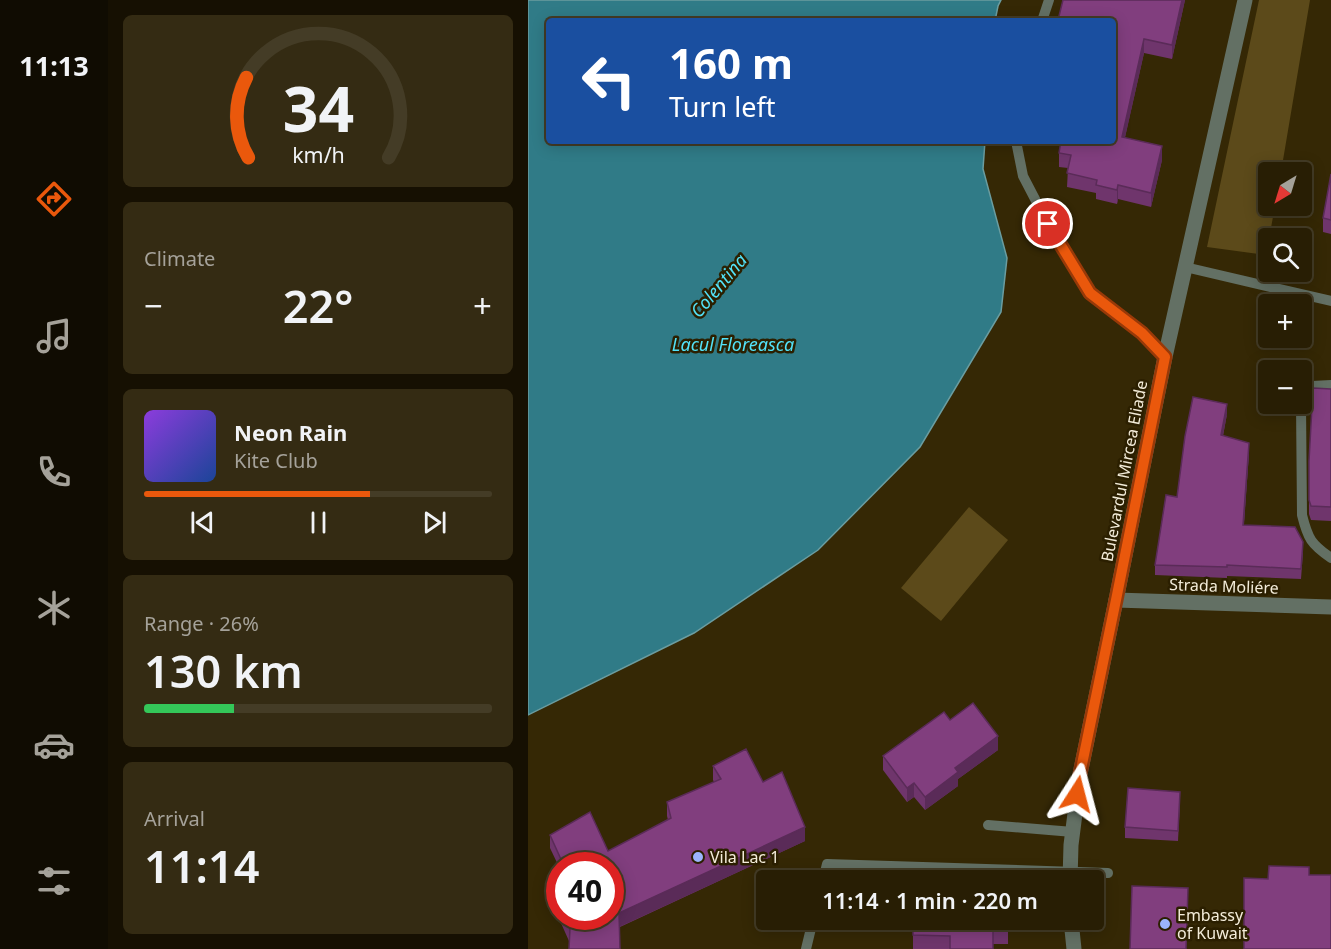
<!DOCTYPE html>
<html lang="en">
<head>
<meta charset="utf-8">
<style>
	:root { --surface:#281e04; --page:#342b13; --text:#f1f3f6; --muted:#a5a29a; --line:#443c26; --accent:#ea580c }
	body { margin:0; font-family:"Noto Sans",sans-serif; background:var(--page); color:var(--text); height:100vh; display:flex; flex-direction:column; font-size:22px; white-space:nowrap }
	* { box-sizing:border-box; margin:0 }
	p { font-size:20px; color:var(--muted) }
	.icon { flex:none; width:33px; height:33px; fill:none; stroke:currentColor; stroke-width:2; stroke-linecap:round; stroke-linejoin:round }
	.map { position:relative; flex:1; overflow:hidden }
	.sheet { display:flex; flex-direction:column; gap:15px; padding:15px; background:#161002; width:420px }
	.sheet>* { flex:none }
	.hud { position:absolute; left:18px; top:18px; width:570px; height:126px; border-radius:6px; box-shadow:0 3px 15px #0003,0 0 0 2px var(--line); background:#1a4fa0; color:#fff; overflow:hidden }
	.needle { width:39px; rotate:218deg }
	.fabs { position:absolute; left:730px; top:162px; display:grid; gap:12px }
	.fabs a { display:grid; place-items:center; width:54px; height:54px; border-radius:6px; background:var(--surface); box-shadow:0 3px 15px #0003,0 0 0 2px var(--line); font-size:30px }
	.speed { position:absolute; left:18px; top:852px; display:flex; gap:12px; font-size:30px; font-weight:700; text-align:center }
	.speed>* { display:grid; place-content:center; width:78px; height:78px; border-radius:50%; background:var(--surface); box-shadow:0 3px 15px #0003,0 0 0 2px var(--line); line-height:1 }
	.speed .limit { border:9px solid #d22; background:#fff; color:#111 }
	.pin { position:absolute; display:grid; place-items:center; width:51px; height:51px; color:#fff; margin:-26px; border:3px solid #fff; border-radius:50%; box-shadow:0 2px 6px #0007 }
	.me { position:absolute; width:66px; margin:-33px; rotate:9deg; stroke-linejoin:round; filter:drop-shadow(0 0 4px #0008) }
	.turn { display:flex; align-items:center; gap:21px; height:126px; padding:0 24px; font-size:27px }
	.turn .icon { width:78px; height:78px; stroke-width:2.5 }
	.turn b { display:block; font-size:42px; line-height:51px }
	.big { font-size:45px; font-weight:600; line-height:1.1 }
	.sheet .card { flex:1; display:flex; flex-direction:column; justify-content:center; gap:9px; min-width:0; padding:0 21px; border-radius:9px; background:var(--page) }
	.sheet .dial { align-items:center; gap:0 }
	.dial svg { height:156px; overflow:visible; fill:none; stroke:var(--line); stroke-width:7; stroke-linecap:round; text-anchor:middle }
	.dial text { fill:var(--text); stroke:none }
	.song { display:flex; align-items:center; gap:18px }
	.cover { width:72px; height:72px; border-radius:9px; background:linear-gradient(135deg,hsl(270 70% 55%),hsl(220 70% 35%)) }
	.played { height:6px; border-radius:3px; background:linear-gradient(90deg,var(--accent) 65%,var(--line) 65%) }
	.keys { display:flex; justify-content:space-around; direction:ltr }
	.heat { display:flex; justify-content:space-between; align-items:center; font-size:33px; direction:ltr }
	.charge { height:9px; border-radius:4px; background:linear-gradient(90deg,#34c759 26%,var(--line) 0) }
	.trip { position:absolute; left:228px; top:870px; width:348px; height:60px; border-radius:6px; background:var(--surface); box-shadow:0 3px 15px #0003,0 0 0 2px var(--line); font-weight:600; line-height:60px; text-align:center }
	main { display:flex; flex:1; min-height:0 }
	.tab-bar { display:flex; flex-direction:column; width:108px; justify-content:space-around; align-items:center; background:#100c02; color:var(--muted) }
	.tab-bar .icon { width:42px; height:42px }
	.tab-bar .on { color:var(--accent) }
	.tab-bar b { font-size:27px; color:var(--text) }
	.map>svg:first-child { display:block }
	.green { fill:#5c4a1a }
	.water { fill:#307b87; stroke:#6b9da0; stroke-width:1.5 }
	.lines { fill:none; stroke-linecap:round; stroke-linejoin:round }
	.service { stroke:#637064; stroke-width:10 }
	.minor { stroke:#637064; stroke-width:15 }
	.tertiary { stroke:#637064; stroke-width:15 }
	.wall { fill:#6f356c }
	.shaded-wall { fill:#5a2b58 }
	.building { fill:#813e7e; stroke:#5a2b58; stroke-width:1.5 }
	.route-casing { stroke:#983908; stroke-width:15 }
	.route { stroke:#ea580c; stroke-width:10 }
	.poi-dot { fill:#9bb4fd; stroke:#2b1f00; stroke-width:2 }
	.labels { text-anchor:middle; stroke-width:5; stroke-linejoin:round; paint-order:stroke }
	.street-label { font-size:16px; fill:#f4edda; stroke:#2b1f00 }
	.poi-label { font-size:16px; fill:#f4edda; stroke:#2b1f00; text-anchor:start }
	.water-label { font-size:18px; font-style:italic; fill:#52e2f8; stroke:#2b1f00 }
</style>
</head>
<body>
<main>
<nav class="tab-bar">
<b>11:13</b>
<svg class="icon on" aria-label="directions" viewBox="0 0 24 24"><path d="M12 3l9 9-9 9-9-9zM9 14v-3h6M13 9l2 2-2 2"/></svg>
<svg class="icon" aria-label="music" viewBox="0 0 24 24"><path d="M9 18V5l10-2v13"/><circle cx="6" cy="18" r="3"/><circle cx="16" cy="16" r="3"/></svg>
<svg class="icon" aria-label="phone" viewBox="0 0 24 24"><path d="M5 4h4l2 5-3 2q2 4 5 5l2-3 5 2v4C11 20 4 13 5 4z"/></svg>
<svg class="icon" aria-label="climate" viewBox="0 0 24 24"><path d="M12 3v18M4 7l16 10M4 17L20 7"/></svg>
<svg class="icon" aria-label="car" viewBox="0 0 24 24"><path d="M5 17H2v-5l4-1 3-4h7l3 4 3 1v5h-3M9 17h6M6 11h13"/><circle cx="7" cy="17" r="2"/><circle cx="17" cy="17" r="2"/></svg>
<svg class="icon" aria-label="filters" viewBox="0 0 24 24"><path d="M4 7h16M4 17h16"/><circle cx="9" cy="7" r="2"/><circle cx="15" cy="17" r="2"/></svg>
</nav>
<section class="sheet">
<div class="card dial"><svg viewBox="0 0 100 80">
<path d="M14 69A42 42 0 1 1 86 69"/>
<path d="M14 69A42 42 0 0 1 13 28" stroke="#ea580c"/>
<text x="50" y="56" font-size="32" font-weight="700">34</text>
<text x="50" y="72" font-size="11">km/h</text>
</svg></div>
<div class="card"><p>Climate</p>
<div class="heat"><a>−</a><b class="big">22°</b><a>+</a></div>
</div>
<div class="card">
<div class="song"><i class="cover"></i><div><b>Neon Rain</b><p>Kite Club</p></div></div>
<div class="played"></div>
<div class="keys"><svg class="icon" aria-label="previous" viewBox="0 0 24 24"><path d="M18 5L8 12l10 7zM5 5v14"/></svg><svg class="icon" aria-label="pause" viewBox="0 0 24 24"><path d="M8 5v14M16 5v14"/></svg><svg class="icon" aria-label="next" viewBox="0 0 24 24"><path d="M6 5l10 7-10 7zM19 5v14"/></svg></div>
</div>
<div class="card"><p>Range · 26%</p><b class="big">130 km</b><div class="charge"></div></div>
<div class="card"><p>Arrival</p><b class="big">11:14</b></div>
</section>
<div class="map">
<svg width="803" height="949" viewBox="0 0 803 949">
	<rect width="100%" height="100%" fill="#352805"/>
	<!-- green -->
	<g class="green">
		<path d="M731,0H782L753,172H741V206H747L738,255L679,247Z"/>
		<path d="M441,507L480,540L413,621L373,588Z"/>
	</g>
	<!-- water -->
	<path class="water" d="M0,0H473L470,6L467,21H21V141H457L455,169L479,258L473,312L392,447L290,550L166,633L0,715Z"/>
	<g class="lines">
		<!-- service -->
		<g class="service">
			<path d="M514,21L521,0"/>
			<path d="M490,141L489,146L495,176L520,224L562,293L614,333L637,357"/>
			<path d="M657,267L803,301"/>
			<path d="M774,400L775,394L784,386L803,385"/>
			<path d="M773,404L774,515C780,539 783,544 803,558"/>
			<path d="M460,825L545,832"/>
			<path d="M295,880L299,864L580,873"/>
			<path d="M278,949L285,920"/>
		</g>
		<!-- minor -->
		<path class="minor" d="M588,600L803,607"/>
		<!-- tertiary -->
		<g class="tertiary">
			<path d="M542,880L543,845L552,774L588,600L637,357L717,0"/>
			<path d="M543,920L546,949"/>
		</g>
	</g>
	<!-- wall -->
	<g class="wall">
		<path d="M535,0H657L644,59L616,53L597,137L634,160L623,207L590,199L589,204L568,199V193L539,187L540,168L531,167V153L585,21H530Z"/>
		<path d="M803,174V234L795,232V218Z"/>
		<path d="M803,389V521L783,520L781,514V461Z"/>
		<path d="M699,414L695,436L721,453L716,525L775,552L773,579L699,576V578L627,575V565Z"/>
		<path d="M422,720L470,750L430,779V786L397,810L386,797L379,802L355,770V756Z"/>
		<path d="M185,766L235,782L277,841L92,927L41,941L28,912V898L32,896V916H82V866H32V869L22,848V835L80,851L140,820L139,816V802L186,782L185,780Z"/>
		<path d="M652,802L650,841L597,838V827Z"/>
		<path d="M385,920H480V944H465V949H385Z"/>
	</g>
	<!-- shaded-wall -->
	<g class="shaded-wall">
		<path d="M654,0H657L644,59V45Z"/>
		<path d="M616,39V53L594,151V137Z"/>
		<path d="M634,146V160L623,207V193Z"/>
		<path d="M590,185V199L589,204V190Z"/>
		<path d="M699,404V414L693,446V435Z"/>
		<path d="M721,443V453L715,535V525Z"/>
		<path d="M470,736V750L430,779V786L397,810V797L427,768Z"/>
		<path d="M386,783V797L379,802V788Z"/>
		<path d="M277,827V841L91,927V913Z"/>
	</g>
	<!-- building -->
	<g class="building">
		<path d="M535,0H654L644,45L616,39L594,137L634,146L623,193L590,185L589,190L568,185L569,180L539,173L543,155L531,153L533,141H585V21L530,20Z"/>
		<path d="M803,174V220L795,218Z"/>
		<path d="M785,388L803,389V507L783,506L781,500V461Z"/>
		<path d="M665,397L699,404L693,435L721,443L715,525L767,527L775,542L773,569L699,565V567L627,565L638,495L649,497L657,436Z"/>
		<path d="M445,703L470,736L427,768L430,772L397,797L386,783L379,788L355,756L416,712L422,720Z"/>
		<path d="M218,749L235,782L254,772L277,827L91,913L92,949H41L42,928L36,916H82V866H36L22,835L62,812L80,851L143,818L139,802L193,779L185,766Z"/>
		<path d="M600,788L652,792L650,831L597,827Z"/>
		<path d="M741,866L781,867V875H803V949H716V878L740,879Z"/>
		<rect x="396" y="872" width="58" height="8"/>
		<path d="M604,886L660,888L658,949H602Z"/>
		<path d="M32,896V906L28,898Z"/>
		<path d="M385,920H480V930H465V949H422V936L385,935Z"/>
	</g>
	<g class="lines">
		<defs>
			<path id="route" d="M520,224L562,293L614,333L637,357L588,600L552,774L549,794"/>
		</defs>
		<!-- route casing -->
		<use href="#route" class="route-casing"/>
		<!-- route -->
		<use href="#route" class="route"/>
	</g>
	<!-- markers -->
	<g class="poi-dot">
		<circle cx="170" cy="857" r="6"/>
		<circle cx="637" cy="924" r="6"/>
	</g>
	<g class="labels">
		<!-- street labels -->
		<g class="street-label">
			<text transform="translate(596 471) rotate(-79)" y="6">Bulevardul Mircea Eliade</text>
			<text transform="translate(696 586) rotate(2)" y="6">Strada Moliére</text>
		</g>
		<!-- poi labels -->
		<g class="poi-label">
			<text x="182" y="863">Vila Lac 1</text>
			<text x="649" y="921">Embassy<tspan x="649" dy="18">of Kuwait</tspan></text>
		</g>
		<!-- water labels -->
		<g class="water-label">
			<text transform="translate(191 286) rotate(-50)" y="6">Colentina</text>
			<text x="205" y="351">Lacul Floreasca</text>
		</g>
	</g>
</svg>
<div class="fabs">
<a><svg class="needle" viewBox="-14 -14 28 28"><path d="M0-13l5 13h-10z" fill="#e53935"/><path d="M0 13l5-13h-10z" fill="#a5a29a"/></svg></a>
<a><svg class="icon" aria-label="search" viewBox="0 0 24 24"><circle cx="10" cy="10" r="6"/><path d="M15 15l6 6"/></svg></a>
<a>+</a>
<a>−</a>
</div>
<div class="speed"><div class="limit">40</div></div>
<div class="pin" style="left:520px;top:224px;background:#d93025"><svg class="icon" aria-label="arrive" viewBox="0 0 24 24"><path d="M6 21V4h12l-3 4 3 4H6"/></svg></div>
<svg class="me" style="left:549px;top:794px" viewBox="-20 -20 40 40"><path d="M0-17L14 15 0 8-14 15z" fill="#ea580c" stroke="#fff" stroke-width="4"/></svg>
<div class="trip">11:14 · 1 min · 220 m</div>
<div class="hud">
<div class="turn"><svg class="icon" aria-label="left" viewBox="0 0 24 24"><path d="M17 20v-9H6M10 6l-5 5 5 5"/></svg><div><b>160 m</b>Turn left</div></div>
</div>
</div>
</main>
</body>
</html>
